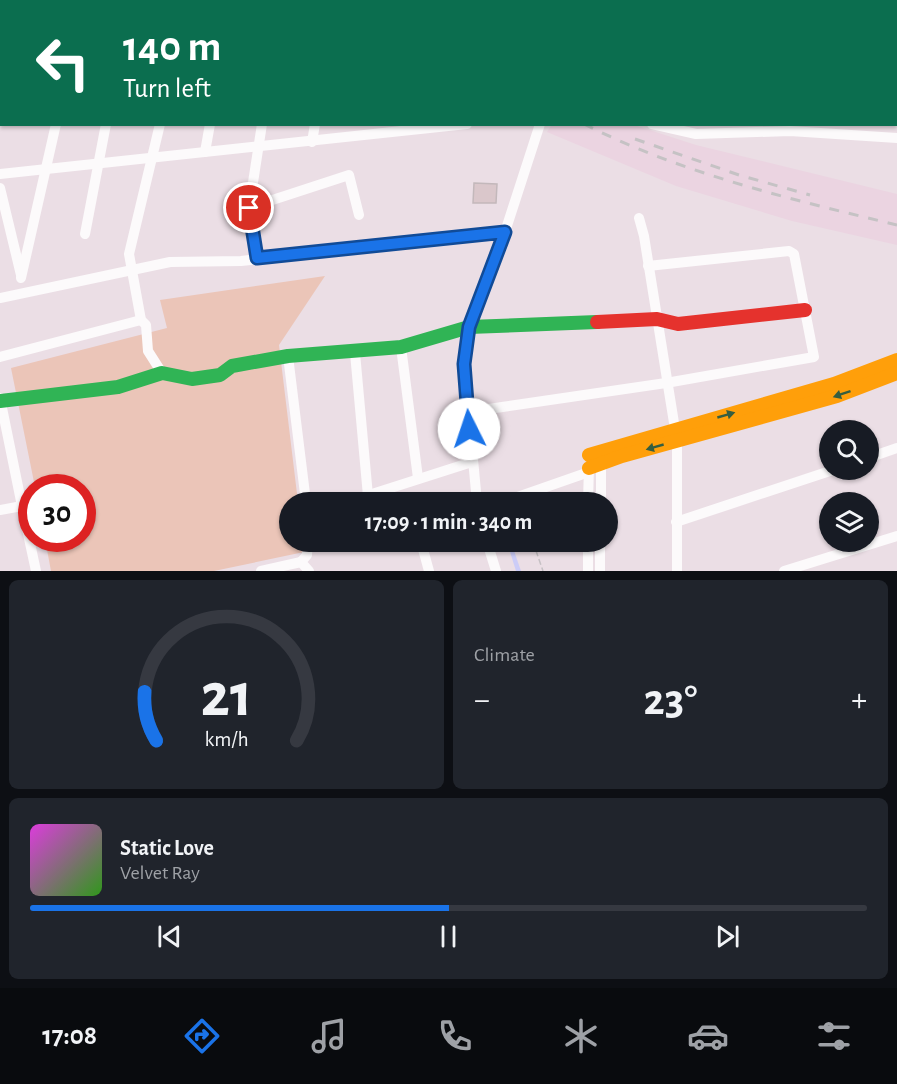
<!DOCTYPE html>
<html lang="en">
<head>
<meta charset="utf-8">
<style>
	:root { --surface:#171b24; --page:#20242c; --text:#f1f3f6; --muted:#9ea1a6; --line:#363941; --accent:#1a73e8 }
	body { margin:0; font-family:"Alegreya Sans",sans-serif; background:var(--page); color:var(--text); height:100vh; display:flex; flex-direction:column; font-size:22px; white-space:nowrap }
	* { box-sizing:border-box; margin:0 }
	p { font-size:20px; color:var(--muted) }
	.icon { flex:none; width:33px; height:33px; fill:none; stroke:currentColor; stroke-width:2; stroke-linecap:round; stroke-linejoin:round }
	.map { position:relative; height:571px; overflow:hidden }
	.details { display:flex; flex-direction:column; gap:9px; padding:9px; background:#0d0f14; flex:1 }
	.details>* { flex:none }
	.hud { position:absolute; left:0px; top:0px; width:897px; height:126px; box-shadow:0 2px 4px #0004; background:#0b6e4f; color:#fff; overflow:hidden }
	.tools { position:absolute; left:819px; top:420px; display:grid; gap:12px }
	.tools a { display:grid; place-items:center; width:60px; height:60px; border-radius:50%; background:var(--surface); box-shadow:0 2px 4px #0004; font-size:30px }
	.speed { position:absolute; left:18px; top:474px; display:flex; gap:12px; font-size:30px; font-weight:700; text-align:center }
	.speed>* { display:grid; place-content:center; width:78px; height:78px; border-radius:50%; background:var(--surface); box-shadow:0 2px 4px #0004; line-height:1 }
	.speed .limit { border:9px solid #d22; background:#fff; color:#111 }
	.pin { position:absolute; display:grid; place-items:center; width:51px; height:51px; color:#fff; margin:-26px; border:3px solid #fff; border-radius:50%; box-shadow:0 2px 6px #0007 }
	.me { position:absolute; width:66px; margin:-33px; rotate:356deg; stroke-linejoin:round; filter:drop-shadow(0 0 4px #0008) }
	.turn { display:flex; align-items:center; gap:21px; height:126px; padding:0 24px; font-size:27px }
	.turn .icon { width:78px; height:78px; stroke-width:2.5 }
	.turn b { display:block; font-size:42px; line-height:51px }
	.big { font-size:45px; font-weight:600; line-height:1.1 }
	.details .widget { flex:1; display:flex; flex-direction:column; justify-content:center; gap:9px; min-width:0; padding:0 21px; border-radius:9px; background:var(--page) }
	.details .dial { align-items:center; gap:0 }
	.dial svg { height:156px; overflow:visible; fill:none; stroke:var(--line); stroke-width:7; stroke-linecap:round; text-anchor:middle }
	.dial text { fill:var(--text); stroke:none }
	.song { display:flex; align-items:center; gap:18px }
	.cover { width:72px; height:72px; border-radius:9px; background:linear-gradient(135deg,hsl(300 70% 55%),hsl(110 70% 35%)) }
	.played { height:6px; border-radius:3px; background:linear-gradient(90deg,var(--accent) 50%,var(--line) 50%) }
	.keys { display:flex; justify-content:space-around; direction:ltr }
	.heat { display:flex; justify-content:space-between; align-items:center; font-size:33px; direction:ltr }
	.details .tiles { flex:1; display:grid; gap:9px; grid-template-columns:1fr 1fr }
	.widget:last-child { grid-column:span 2 }
	.trip { position:absolute; left:279px; top:492px; width:339px; height:60px; border-radius:30px; background:var(--surface); box-shadow:0 2px 4px #0004; font-weight:600; line-height:60px; text-align:center }
	.tab-bar { display:flex; height:96px; justify-content:space-around; align-items:center; background:#090b0e; color:var(--muted) }
	.tab-bar .icon { width:42px; height:42px }
	.tab-bar .on { color:var(--accent) }
	.tab-bar b { font-size:27px; color:var(--text) }
	.map>svg:first-child { display:block }
	.built { fill:#ebd4e1 }
	.green { fill:#ebc5b8 }
	.water { fill:#ccccf7 }
	.building { fill:#dac7cb; stroke:#c3b8bb; stroke-width:1.5 }
	.lines { fill:none; stroke-linecap:round; stroke-linejoin:round }
	.path { stroke:#c6c0c4; stroke-width:1.5; stroke-dasharray:6 3; stroke-linecap:butt }
	.street { stroke:#fcfafb; stroke-width:10 }
	.fast { stroke:#30b455; stroke-width:14 }
	.slow { stroke:#ff9f0a; stroke-width:14 }
	.jam { stroke:#e5322d; stroke-width:14 }
	.rail { stroke:#c5c2c4; stroke-width:3; stroke-dasharray:10 10; stroke-linecap:butt }
	.oneway { fill:#365e40 }
	.route-casing { stroke:#114b97; stroke-width:15 }
	.route { stroke:#1a73e8; stroke-width:10 }
</style>
</head>
<body>
<div class="map">
<svg width="897" height="571" viewBox="0 0 897 571">
	<rect width="100%" height="100%" fill="#ebdee5"/>
	<!-- built -->
	<path class="built" d="M552,124L634,125L696,145L897,194V245L792,221L676,186L547,132Z"/>
	<!-- green -->
	<path class="green" d="M325,276L279,345L298,502H290V542H303L304,552L214,571H51L45,539L82,538V488L35,487L11,368L167,328L160,300Z"/>
	<!-- water -->
	<path class="water" d="M507,542H511L521,571H516Z"/>
	<!-- building -->
	<path class="building" d="M474,183L497,184L496,203H473Z"/>
	<g class="lines">
		<!-- path -->
		<path class="path" d="M533,542L543,571"/>
		<!-- street -->
		<g class="street">
			<path d="M292,0L296,2"/>
			<path d="M457,0L458,2"/>
			<path d="M542,0L543,2"/>
			<path d="M80,2V0"/>
			<path d="M130,2L131,0"/>
			<path d="M182,2L183,0"/>
			<path d="M235,2V0"/>
			<path d="M494,2L500,0"/>
			<path d="M770,2V0"/>
			<path d="M0,33L2,38"/>
			<path d="M896,83L897,88"/>
			<path d="M160,124L129,254L141,320L146,325L148,351L162,373"/>
			<path d="M652,124L696,134L790,131L897,138"/>
			<path d="M312,142L315,124"/>
			<path d="M205,152L210,124"/>
			<path d="M0,174L467,124"/>
			<path d="M0,188L21,275"/>
			<path d="M248,208L349,175L359,215"/>
			<path d="M639,218L644,236L675,429"/>
			<path d="M85,234L106,124"/>
			<path d="M257,258L248,215L262,124"/>
			<path d="M21,278L56,124"/>
			<path d="M0,298L170,262L241,261L505,232"/>
			<path d="M401,347L418,478"/>
			<path d="M355,353L368,496"/>
			<path d="M288,356L306,502"/>
			<path d="M0,357L141,320"/>
			<path d="M0,398L22,506L0,510"/>
			<path d="M468,412L666,383L814,357L794,254L789,251L648,266"/>
			<path d="M677,441V571"/>
			<path d="M868,458L897,448"/>
			<path d="M347,502L472,462"/>
			<path d="M477,502L464,364L469,327L505,232L540,124"/>
			<path d="M503,502L589,472"/>
			<path d="M588,502L589,467"/>
			<path d="M601,502V457"/>
			<path d="M22,506L36,571"/>
			<path d="M676,522L833,470"/>
			<path d="M308,542L307,555L301,562L309,571"/>
			<path d="M421,542L429,571"/>
			<path d="M487,542L496,571"/>
			<path d="M261,571L301,562"/>
			<path d="M588,571V542"/>
			<path d="M600,571V542"/>
			<path d="M784,571L897,536"/>
		</g>
		<!-- fast -->
		<path class="fast" d="M0,401L118,387L162,373L192,379L220,375L232,366L288,356L401,347L469,327L597,322"/>
		<!-- slow -->
		<g class="slow">
			<path d="M589,455L834,384L897,360"/>
			<path d="M589,468L622,456L837,396L897,373"/>
		</g>
		<!-- jam -->
		<path class="jam" d="M597,322L657,319L678,324L805,310"/>
		<!-- rail -->
		<g class="rail">
			<path d="M370,0L373,2"/>
			<path d="M385,0L388,2"/>
			<path d="M584,124C683,174 790,199 897,225"/>
			<path d="M635,139L739,175L810,195"/>
		</g>
	</g>
	<!-- one-way arrows -->
	<defs><path id="oneway-solid" d="M-6-.8H1V-3.2L6.5 0L1 3.2V.8H-6Z" transform="scale(1.5)"/></defs>
	<g class="oneway">
		<use href="#oneway-solid" transform="translate(842 394) rotate(161)"/>
		<use href="#oneway-solid" transform="translate(726 415) rotate(-16)"/>
		<use href="#oneway-solid" transform="translate(655 447) rotate(164)"/>
	</g>
	<g class="lines">
		<defs>
			<path id="route" d="M249,208L257,258L505,232L469,327L464,364L469,429"/>
		</defs>
		<!-- route casing -->
		<use href="#route" class="route-casing"/>
		<!-- route -->
		<use href="#route" class="route"/>
	</g>
</svg>
<div class="tools">
<a><svg class="icon" aria-label="search" viewBox="0 0 24 24"><circle cx="10" cy="10" r="6"/><path d="M15 15l6 6"/></svg></a>
<a><svg class="icon" aria-label="layers" viewBox="0 0 24 24"><path d="M12 4l9 5-9 5-9-5zM3 14l9 5 9-5"/></svg></a>
</div>
<div class="speed"><div class="limit">30</div></div>
<div class="pin" style="left:249px;top:208px;background:#d93025"><svg class="icon" aria-label="arrive" viewBox="0 0 24 24"><path d="M6 21V4h12l-3 4 3 4H6"/></svg></div>
<svg class="me" style="left:469px;top:429px" viewBox="-20 -20 40 40"><circle r="19" fill="#fff"/><path d="M0-13L10 11 0 6-10 11z" fill="#1a73e8"/></svg>
<div class="trip">17:09 · 1 min · 340 m</div>
<div class="hud">
<div class="turn"><svg class="icon" aria-label="left" viewBox="0 0 24 24"><path d="M17 20v-9H6M10 6l-5 5 5 5"/></svg><div><b>140 m</b>Turn left</div></div>
</div>
</div>
<section class="details">
<div class="tiles">
<div class="widget dial"><svg viewBox="0 0 100 80">
<path d="M14 69A42 42 0 1 1 86 69"/>
<path d="M14 69A42 42 0 0 1 8 44" stroke="#1a73e8"/>
<text x="50" y="56" font-size="32" font-weight="700">21</text>
<text x="50" y="72" font-size="11">km/h</text>
</svg></div>
<div class="widget"><p>Climate</p>
<div class="heat"><a>−</a><b class="big">23°</b><a>+</a></div>
</div>
<div class="widget">
<div class="song"><i class="cover"></i><div><b>Static Love</b><p>Velvet Ray</p></div></div>
<div class="played"></div>
<div class="keys"><svg class="icon" aria-label="previous" viewBox="0 0 24 24"><path d="M18 5L8 12l10 7zM5 5v14"/></svg><svg class="icon" aria-label="pause" viewBox="0 0 24 24"><path d="M8 5v14M16 5v14"/></svg><svg class="icon" aria-label="next" viewBox="0 0 24 24"><path d="M6 5l10 7-10 7zM19 5v14"/></svg></div>
</div>
</div>
</section>
<nav class="tab-bar">
<b>17:08</b>
<svg class="icon on" aria-label="directions" viewBox="0 0 24 24"><path d="M12 3l9 9-9 9-9-9zM9 14v-3h6M13 9l2 2-2 2"/></svg>
<svg class="icon" aria-label="music" viewBox="0 0 24 24"><path d="M9 18V5l10-2v13"/><circle cx="6" cy="18" r="3"/><circle cx="16" cy="16" r="3"/></svg>
<svg class="icon" aria-label="phone" viewBox="0 0 24 24"><path d="M5 4h4l2 5-3 2q2 4 5 5l2-3 5 2v4C11 20 4 13 5 4z"/></svg>
<svg class="icon" aria-label="climate" viewBox="0 0 24 24"><path d="M12 3v18M4 7l16 10M4 17L20 7"/></svg>
<svg class="icon" aria-label="car" viewBox="0 0 24 24"><path d="M5 17H2v-5l4-1 3-4h7l3 4 3 1v5h-3M9 17h6M6 11h13"/><circle cx="7" cy="17" r="2"/><circle cx="17" cy="17" r="2"/></svg>
<svg class="icon" aria-label="filters" viewBox="0 0 24 24"><path d="M4 7h16M4 17h16"/><circle cx="9" cy="7" r="2"/><circle cx="15" cy="17" r="2"/></svg>
</nav>
</body>
</html>
